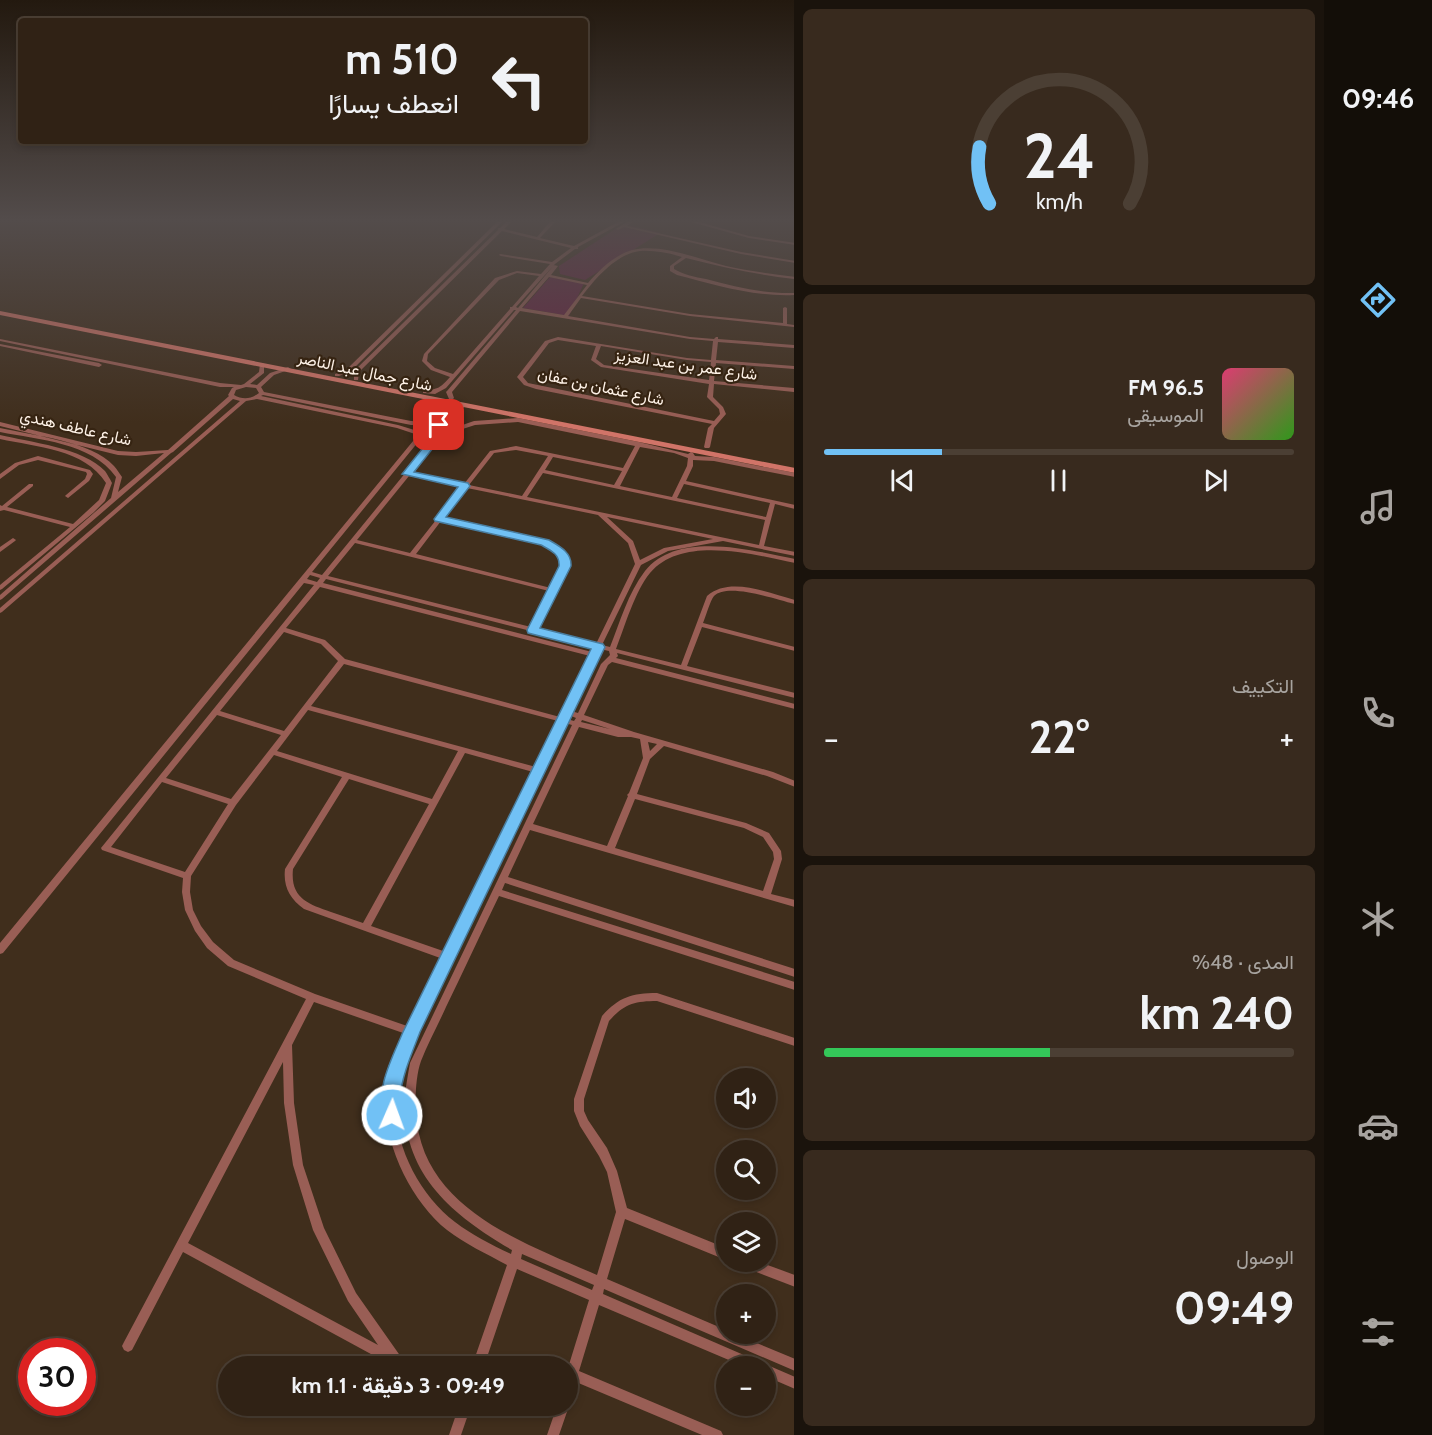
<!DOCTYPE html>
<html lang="ar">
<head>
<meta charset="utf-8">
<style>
	:root { --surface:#302215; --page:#382a1e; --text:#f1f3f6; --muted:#a8a4a0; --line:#4b3f34; --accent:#71c1f5 }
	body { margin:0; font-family:Cabin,Vazirmatn,sans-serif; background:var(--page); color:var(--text); direction:rtl; height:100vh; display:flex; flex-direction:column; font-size:22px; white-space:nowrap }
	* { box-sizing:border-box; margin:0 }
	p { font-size:20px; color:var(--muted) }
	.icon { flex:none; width:33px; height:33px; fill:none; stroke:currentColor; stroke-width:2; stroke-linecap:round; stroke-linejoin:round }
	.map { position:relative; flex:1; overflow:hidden; direction:ltr }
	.side { display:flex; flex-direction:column; gap:9px; padding:9px; background:#1a130c; width:530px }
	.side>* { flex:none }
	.banner { position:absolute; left:18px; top:18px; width:570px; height:126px; border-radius:6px; box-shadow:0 3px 9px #0003,0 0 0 2px var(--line); direction:rtl; background:#302215; color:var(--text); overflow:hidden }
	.controls { position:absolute; left:716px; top:1068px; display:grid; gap:12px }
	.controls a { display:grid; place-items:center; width:60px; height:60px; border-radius:50%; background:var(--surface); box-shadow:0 3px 9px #0003,0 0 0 2px var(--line); font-size:30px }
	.speed { position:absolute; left:18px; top:1338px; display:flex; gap:12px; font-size:30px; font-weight:700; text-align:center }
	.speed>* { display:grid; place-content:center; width:78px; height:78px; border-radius:50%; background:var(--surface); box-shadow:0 3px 9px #0003,0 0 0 2px var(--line); line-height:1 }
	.speed .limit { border:9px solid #d22; background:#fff; color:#111 }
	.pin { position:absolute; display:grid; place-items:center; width:51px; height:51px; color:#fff; margin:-26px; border-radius:12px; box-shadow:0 3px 9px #0006 }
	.me { position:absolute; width:66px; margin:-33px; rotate:2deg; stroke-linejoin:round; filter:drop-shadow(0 0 4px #0008) }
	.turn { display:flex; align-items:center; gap:21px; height:126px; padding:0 30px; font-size:27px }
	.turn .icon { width:78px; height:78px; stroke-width:2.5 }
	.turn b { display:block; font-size:42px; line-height:51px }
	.big { font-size:45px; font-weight:700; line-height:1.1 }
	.side .widget { flex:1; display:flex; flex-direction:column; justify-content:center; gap:9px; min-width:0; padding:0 21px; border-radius:9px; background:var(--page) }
	.side .dial { align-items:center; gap:0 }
	.dial svg { height:156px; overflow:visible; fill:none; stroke:var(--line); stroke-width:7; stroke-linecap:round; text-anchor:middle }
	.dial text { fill:var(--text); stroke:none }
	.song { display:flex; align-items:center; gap:18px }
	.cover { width:72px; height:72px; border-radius:9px; background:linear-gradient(135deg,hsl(340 70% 55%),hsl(110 70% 35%)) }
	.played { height:6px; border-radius:3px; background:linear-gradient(90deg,var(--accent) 25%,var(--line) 25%) }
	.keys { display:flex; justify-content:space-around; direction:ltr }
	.heat { display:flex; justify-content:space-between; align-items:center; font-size:33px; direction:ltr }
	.charge { height:9px; border-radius:4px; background:linear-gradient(90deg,#34c759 48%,var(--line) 0) }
	.trip { position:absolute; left:218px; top:1356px; width:360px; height:60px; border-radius:30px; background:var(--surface); box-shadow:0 3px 9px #0003,0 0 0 2px var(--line); font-weight:700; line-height:60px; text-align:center; direction:rtl }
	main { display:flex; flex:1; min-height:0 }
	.tab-bar { display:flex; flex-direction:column; width:108px; justify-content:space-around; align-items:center; background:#130e08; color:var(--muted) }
	.tab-bar .icon { width:42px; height:42px }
	.tab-bar .current { color:var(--accent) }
	.tab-bar b { font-size:27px; color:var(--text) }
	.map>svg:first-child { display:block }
	.green { fill:#662142 }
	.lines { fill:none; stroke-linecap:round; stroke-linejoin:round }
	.street { fill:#995e55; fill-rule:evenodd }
	.secondary { fill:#d17468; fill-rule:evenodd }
	.route { fill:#71c1f5; stroke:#497d9f; stroke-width:1.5 }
	.labels { text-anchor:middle; stroke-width:4.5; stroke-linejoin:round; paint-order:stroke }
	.far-street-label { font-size:16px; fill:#fef2e7; stroke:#362412 }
</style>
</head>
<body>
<main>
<nav class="tab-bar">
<b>09:46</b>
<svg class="icon current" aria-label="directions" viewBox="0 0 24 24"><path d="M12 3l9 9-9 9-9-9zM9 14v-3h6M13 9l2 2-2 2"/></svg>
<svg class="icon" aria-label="music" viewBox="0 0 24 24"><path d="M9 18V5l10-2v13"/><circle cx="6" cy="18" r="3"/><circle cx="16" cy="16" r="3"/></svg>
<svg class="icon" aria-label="phone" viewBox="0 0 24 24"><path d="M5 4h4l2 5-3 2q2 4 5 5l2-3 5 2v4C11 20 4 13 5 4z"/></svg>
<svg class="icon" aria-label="climate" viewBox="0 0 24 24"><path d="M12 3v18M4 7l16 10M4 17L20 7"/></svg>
<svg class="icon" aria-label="car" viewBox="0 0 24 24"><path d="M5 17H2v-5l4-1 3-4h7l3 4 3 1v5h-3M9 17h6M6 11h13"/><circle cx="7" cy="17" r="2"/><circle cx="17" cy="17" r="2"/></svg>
<svg class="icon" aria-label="filters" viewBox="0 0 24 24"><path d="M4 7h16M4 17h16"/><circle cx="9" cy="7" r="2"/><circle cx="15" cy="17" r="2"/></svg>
</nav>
<section class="side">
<div class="widget dial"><svg viewBox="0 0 100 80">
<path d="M14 69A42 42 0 1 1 86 69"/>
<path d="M14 69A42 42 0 0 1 9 40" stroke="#71c1f5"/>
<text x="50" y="56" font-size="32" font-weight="700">24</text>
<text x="50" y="72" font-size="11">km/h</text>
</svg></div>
<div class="widget">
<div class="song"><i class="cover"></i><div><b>96.5 FM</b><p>الموسيقى</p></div></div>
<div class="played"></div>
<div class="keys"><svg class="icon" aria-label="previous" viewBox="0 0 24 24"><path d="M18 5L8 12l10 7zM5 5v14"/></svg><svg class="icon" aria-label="pause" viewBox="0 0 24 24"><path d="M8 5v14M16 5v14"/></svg><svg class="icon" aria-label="next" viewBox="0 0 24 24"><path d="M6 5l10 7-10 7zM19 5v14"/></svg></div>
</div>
<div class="widget"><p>التكييف</p>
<div class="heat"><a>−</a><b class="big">22°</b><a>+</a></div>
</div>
<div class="widget"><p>المدى · 48%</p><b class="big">240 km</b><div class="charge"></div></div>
<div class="widget"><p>الوصول</p><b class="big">09:49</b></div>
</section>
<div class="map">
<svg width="795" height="1435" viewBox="0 0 795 1435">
	<rect width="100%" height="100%" fill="#402e1c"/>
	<!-- green -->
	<g class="green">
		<path d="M623,224L660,233L585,280L560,274L559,266Z"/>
		<path d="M550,277L584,283L569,316L523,308Z"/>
	</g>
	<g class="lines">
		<!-- street -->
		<g class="street">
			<path d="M497,222H502L351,371L339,376H335V374L347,369Z"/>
			<path d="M506,222H511L504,229L537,237L550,222H555L540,238L574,246L618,222H624L578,247V249H575L555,264L516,307L518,308L554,265L558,266L551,275L588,283C600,269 615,255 632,250C661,243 698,259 726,266C749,271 772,274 795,277V279C757,275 722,267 686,258L674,266V269C684,275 695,277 706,279C735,287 764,294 795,293V295C754,297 716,285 677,275L670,271V266L682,257C669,253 654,250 640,251C616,254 596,278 582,296L690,314L783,323V308L785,307L787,308V324L795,325V327L690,316L581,298L568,316L690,337L714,339L716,337H718V339L795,345V348L718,342L716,360L795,366V369L716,363L714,381L795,388V392L714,384L713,397L723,407L726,414L714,428L710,447L709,448H705L704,447L708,428L712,424L536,389L524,385L517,377L545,341L558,337L687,358L711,360L713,341L690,339L520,311L452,392L454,398L453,399H449L446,392L447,391L516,310H514L446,388L435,394L423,393V391C439,389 440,388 450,377L431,370L422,361L424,354L495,278L517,271L541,274L550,264L501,256L499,255L500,254L552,262L571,248L502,231L359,372L358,380H354V371L498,230V228H500ZM517,273L539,276L512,307H510V309L453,374L435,368L427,361L428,354L499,280ZM549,277L587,285L564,315L522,308ZM558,340L596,346L591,360L601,367L709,384L707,397L719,409L720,414L714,421L528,383L523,377L549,343ZM601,346L687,360L711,362L709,380L604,365L596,359Z"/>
			<path d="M627,222H633L627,226L741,252L795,261V263L741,254L624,227L618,230L616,229Z"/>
			<path d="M691,222H699L749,236L795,243V245L749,238Z"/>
			<path d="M0,339L220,383L241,385L244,384L259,372L260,364L262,363L264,364V373L250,384L257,385L270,373L288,367L291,369L274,375L261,387L264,392L411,421L429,422L446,401L448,400L451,402L435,422H446L461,404H465V406L445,431L474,421L518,418L639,442L688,454L691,452L693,453L695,456L714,457L795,473V477L714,461L693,460V466L686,481L795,505V509L775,504L764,546L795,552V556L723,541L668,551L641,565L602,645L610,647C620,622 628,593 645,571C677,530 751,550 795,559V563C752,554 682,535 650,573C635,591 625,626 616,649L681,665L707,596C730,576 768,593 795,600V604C777,600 728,582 714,596C710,601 706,616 703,623L795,647V651L702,627L687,666L795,693V698L617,653L618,656L616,658L795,704V709L612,662L608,665L584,715L634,732L773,772L795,781V787L767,776L664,746L650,759L637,794L746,823L769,833L781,851L782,859L771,894L795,900V907L530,830L508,877L795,969V977L505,883L502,890L795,982V990L499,896C481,933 464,970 446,1007C438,1025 428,1043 421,1061C416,1075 415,1096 416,1111C420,1208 522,1242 597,1275L616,1212L607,1172L599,1156L580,1126L574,1111V1099L602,1016C619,997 632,993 657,993L795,1038V1046L657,1001C635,1001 624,1004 609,1021L584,1099V1111L588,1120L607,1148L617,1171L627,1208L726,1248V1260L625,1219L607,1279L726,1330V1334H735L795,1359V1371L604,1289L603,1294L760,1362L762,1365L765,1364L795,1377V1389L765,1376V1366H743L599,1305L579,1371L721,1431L723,1435H702L576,1382L571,1395L567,1397V1371L589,1300L517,1269L484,1366H472L507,1265C487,1254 465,1244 447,1230C411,1201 382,1142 386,1096C388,1074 398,1054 406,1034L314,1002L292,1045L294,1103L303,1165L324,1228L356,1293L401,1357L409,1362L411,1366H393L183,1252L132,1350L128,1352L124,1350L122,1346L124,1342L306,999L228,966L207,948L195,931L185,910L182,892L183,878L102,850L101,848L314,585L304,583L3,953L0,954V943L418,435L397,428L257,399L246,401L2,612L0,613V608L240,401L233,399L173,452L171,453L2,599L0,600V595L111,498L116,477C91,442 39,440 0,432V428C31,435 92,441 114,466C117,469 119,473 122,477L118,492L164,453L136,456L118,455L0,426V422L118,451L136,452L168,450L229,396L228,395L232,388L234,387H220L0,341ZM246,387L256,388L259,393C251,399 243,400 234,395L236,390ZM263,395L411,425H426L421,432L398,425L261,396ZM518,422L635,446L623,468L516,446L490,451L464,484L411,473L441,436L475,425ZM432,425L444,426C437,434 436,436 425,433ZM423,436L433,439L322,575L312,572ZM640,447L674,453L688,458L687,466L672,497L620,486ZM516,450L548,456L522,496L469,485L494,453ZM553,457L622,471L614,485L545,470ZM543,473L765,520L759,545L527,497ZM409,476L462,487L410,553L357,540ZM684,484L770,503L766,517L677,498ZM467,488L598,515L628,543L635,564L596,644L537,629L568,566L565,554L547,541L444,518ZM607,517L713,539L664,548L640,560L633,541ZM441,521L543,543L560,556L562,566L551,588L416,554ZM355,543L549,591L531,627L328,576ZM310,575L320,578L317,582L307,579ZM326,579L594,647L592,652L323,583ZM320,587L590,656L560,717L345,659L325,640L286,628ZM284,632L321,644L338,661L284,731L220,711ZM600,649L609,651L610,655L601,664L578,713L571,711ZM344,664L558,721L536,767L311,706ZM308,710L458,751L432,799L277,751ZM217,715L281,735L231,799L166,778ZM569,715L576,718L574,721L567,719ZM582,720L610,729L581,722ZM565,723L572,725L410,1063C408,1074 406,1085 405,1095C400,1173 452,1215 512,1250L511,1254C492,1245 472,1235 455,1222C417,1193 389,1137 397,1088C400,1069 409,1050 417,1032ZM579,727L618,737H631L640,739L643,758L629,793L627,795L628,796L607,846L533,824ZM648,742L657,744L650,751ZM465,753L533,772L446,952L371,926ZM274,755L342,777L285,869C283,887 290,899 304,909L443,959L410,1027L315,994L234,960L213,942L201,926L193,910L190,892L191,876L236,805ZM349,779L429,804L363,923C352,919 342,916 331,912C308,904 290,898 293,869ZM162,782L228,804L185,872L111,847ZM635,799L744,828L763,837L773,852L774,859L763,891L615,848ZM283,1062L284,1103L293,1165L313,1230L348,1301L378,1345L188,1243ZM522,1254L594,1285L592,1290L521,1259Z"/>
			<path d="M0,344L99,363L102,365L99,367L0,346Z"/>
			<path d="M0,435C29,442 84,448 105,471C107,474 110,479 112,483L105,501L93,513L2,589L0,590V585L70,527L4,510L0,511V505L2,506L29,484H33V486L7,507L73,524L99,500L106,483C85,449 36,447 0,439Z"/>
			<path d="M38,456L90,470L93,474L89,481L68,498L65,496L66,495L85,479L87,474L86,472L38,460L19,465L0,479V474L15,463Z"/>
			<path d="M13,538L16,540L15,541L0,552V547Z"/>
			<path d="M739,1262H759L795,1275V1287L741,1266Z"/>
			<path d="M567,1401L569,1406L559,1435H547L557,1406H567Z"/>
			<path d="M459,1406H471L461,1435H449Z"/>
		</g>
		<!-- secondary -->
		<path class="secondary" d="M0,311L795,468V473L0,315Z"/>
	</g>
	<!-- sky -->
	<linearGradient id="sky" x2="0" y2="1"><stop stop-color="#23190f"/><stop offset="0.52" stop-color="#534c4b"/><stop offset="1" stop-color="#534c4b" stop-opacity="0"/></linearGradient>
	<rect width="795" height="423" fill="url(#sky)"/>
	<!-- route -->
	<path class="route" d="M447,421L452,424L414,472L468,483L470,486L446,517L549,540C559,546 572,552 571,566L540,628L603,644L605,647L420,1032C412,1053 402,1075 400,1098C399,1106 402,1113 399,1121L392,1124L385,1121C373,1093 392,1058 403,1032L591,649L528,633L527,630L559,566C560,554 550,550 541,545L435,521L434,519L458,487L402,474L439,428L435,427V423Z"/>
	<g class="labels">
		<!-- far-street labels -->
		<g class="far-street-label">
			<text transform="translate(686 364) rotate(8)" y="6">شارع عمر بن عبد العزيز</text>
			<text transform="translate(365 371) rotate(12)" y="6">شارع جمال عبد الناصر</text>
			<text transform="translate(601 386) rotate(12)" y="6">شارع عثمان بن عفان</text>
			<text transform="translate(76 427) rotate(13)" y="6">شارع عاطف هندي</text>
		</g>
	</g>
</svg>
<div class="controls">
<a><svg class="icon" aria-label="sound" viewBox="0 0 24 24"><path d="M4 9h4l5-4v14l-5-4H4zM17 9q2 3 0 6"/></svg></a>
<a><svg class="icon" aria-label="search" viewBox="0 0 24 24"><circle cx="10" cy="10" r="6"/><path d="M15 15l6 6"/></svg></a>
<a><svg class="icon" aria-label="layers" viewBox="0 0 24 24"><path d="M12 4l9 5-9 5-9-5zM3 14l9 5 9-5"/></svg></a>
<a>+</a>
<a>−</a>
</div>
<div class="speed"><div class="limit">30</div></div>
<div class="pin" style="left:439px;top:425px;background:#d93025"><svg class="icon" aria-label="arrive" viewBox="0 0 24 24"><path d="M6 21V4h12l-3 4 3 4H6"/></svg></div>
<svg class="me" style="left:392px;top:1115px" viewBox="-20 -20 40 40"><circle r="17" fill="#71c1f5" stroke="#fff" stroke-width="3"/><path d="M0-11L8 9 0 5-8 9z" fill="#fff"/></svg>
<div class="trip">09:49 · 3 دقيقة · 1.1 km</div>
<div class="banner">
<div class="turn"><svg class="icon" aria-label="left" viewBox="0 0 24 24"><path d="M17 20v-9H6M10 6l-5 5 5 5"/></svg><div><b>510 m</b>انعطف يسارًا</div></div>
</div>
</div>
</main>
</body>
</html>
